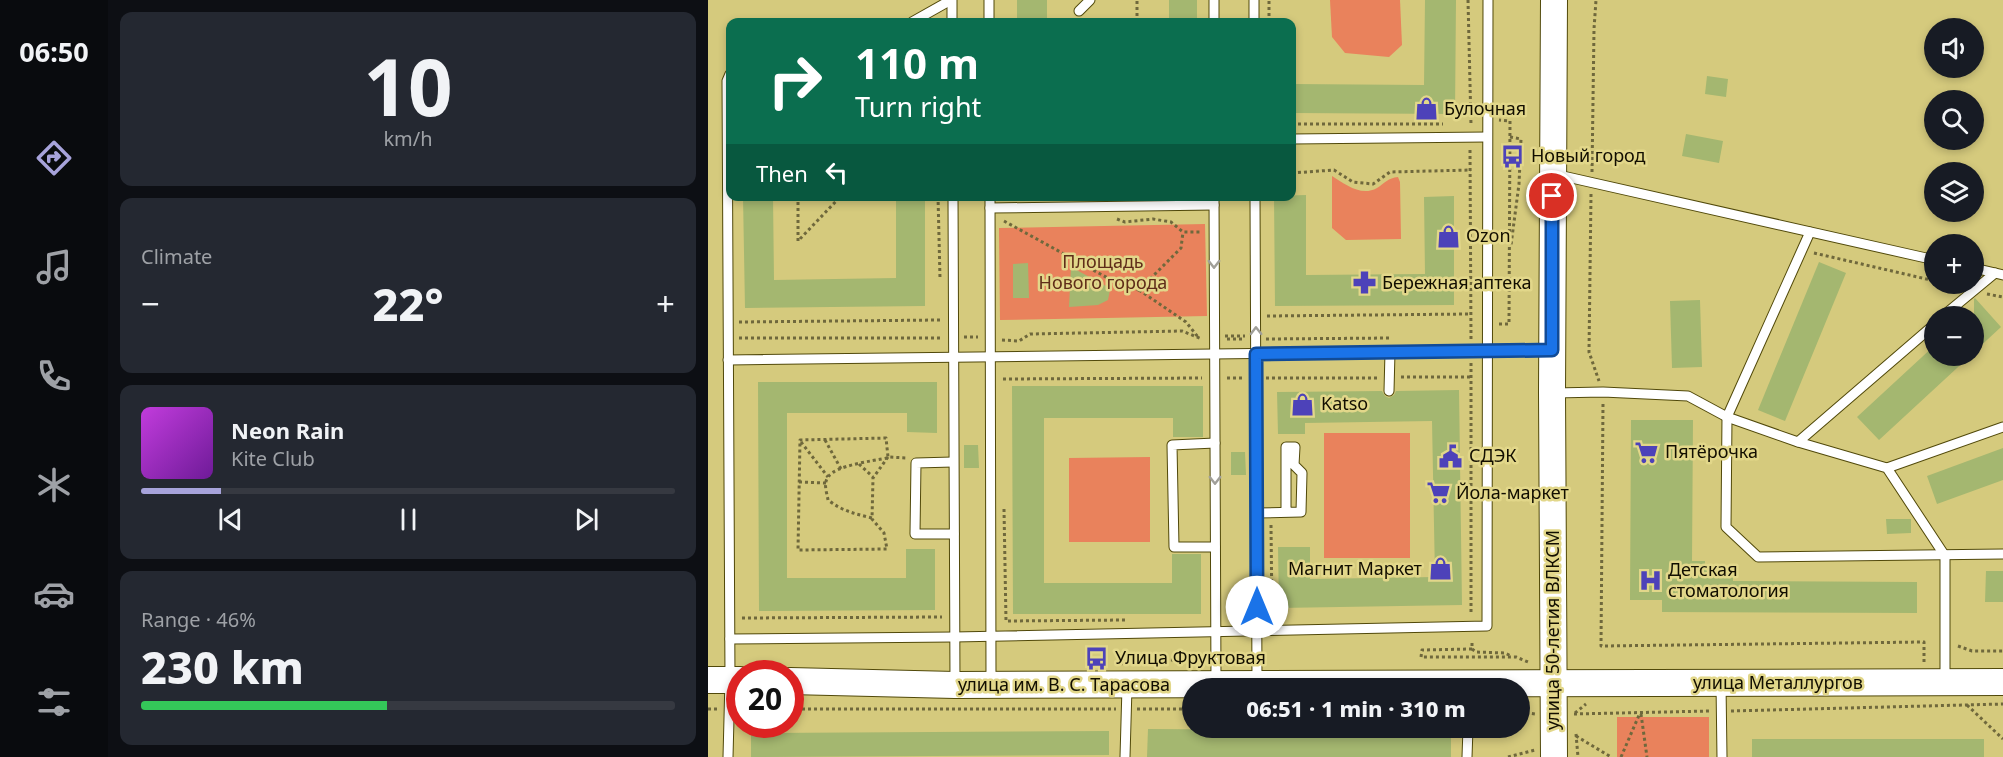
<!DOCTYPE html>
<html lang="en">
<head>
<meta charset="utf-8">
<style>
	:root { --surface:#171b24; --page:#242831; --text:#f1f3f6; --muted:#9ea1a6; --line:#363941; --accent:#a7a3db }
	body { margin:0; font-family:"Noto Sans",sans-serif; background:var(--page); color:var(--text); height:100vh; display:flex; flex-direction:column; font-size:22px; white-space:nowrap }
	* { box-sizing:border-box; margin:0 }
	p { font-size:20px; color:var(--muted) }
	.icon { flex:none; width:33px; height:33px; fill:none; stroke:currentColor; stroke-width:2; stroke-linecap:round; stroke-linejoin:round }
	.map { position:relative; flex:1; overflow:hidden }
	.sheet { display:flex; flex-direction:column; gap:12px; padding:12px; background:#0d0f14; width:600px }
	.sheet>* { flex:none }
	.guide { position:absolute; left:18px; top:18px; width:570px; height:183px; border-radius:12px; box-shadow:0 3px 9px #0003; background:#0b6e4f; color:#fff; overflow:hidden }
	.tools { position:absolute; left:1216px; top:18px; display:grid; gap:12px }
	.tools a { display:grid; place-items:center; width:60px; height:60px; border-radius:50%; background:var(--surface); box-shadow:0 3px 9px #0003; font-size:30px }
	.speed { position:absolute; left:18px; top:660px; display:flex; gap:12px; font-size:30px; font-weight:700; text-align:center }
	.speed>* { display:grid; place-content:center; width:78px; height:78px; border-radius:50%; background:var(--surface); box-shadow:0 3px 9px #0003; line-height:1 }
	.speed .limit { border:9px solid #d22; background:#fff; color:#111 }
	.pin { position:absolute; display:grid; place-items:center; width:51px; height:51px; color:#fff; margin:-26px; border:3px solid #fff; border-radius:50%; box-shadow:0 2px 6px #0007 }
	.me { position:absolute; width:66px; margin:-33px; rotate:0deg; stroke-linejoin:round; filter:drop-shadow(0 0 4px #0008) }
	.turn { display:flex; align-items:center; gap:21px; height:126px; padding:0 30px; font-size:27px }
	.turn .icon { width:78px; height:78px; stroke-width:2.5 }
	.turn b { display:block; font-size:42px; line-height:51px }
	.then { display:flex; align-items:center; height:57px; padding:0 30px; background:#0003; gap:12px; font-size:22px }
	.big { font-size:45px; font-weight:800; line-height:1.1 }
	.sheet .card { flex:1; display:flex; flex-direction:column; justify-content:center; gap:9px; min-width:0; padding:0 21px; border-radius:12px; background:var(--page) }
	.sheet .dial { align-items:center; gap:0 }
	.dial b { font-size:78px; line-height:1 }
	.song { display:flex; align-items:center; gap:18px }
	.cover { width:72px; height:72px; border-radius:9px; background:linear-gradient(135deg,hsl(290 70% 55%),hsl(280 70% 35%)) }
	.played { height:6px; border-radius:3px; background:linear-gradient(90deg,var(--accent) 15%,var(--line) 15%) }
	.keys { display:flex; justify-content:space-around; direction:ltr }
	.heat { display:flex; justify-content:space-between; align-items:center; font-size:33px; direction:ltr }
	.charge { height:9px; border-radius:4px; background:linear-gradient(90deg,#34c759 46%,var(--line) 0) }
	.trip { position:absolute; left:474px; top:678px; width:348px; height:60px; border-radius:30px; background:var(--surface); box-shadow:0 3px 9px #0003; font-weight:800; line-height:60px; text-align:center }
	main { display:flex; flex:1; min-height:0 }
	.menu { display:flex; flex-direction:column; width:108px; justify-content:space-around; align-items:center; background:#090b0e; color:var(--muted) }
	.menu .icon { width:42px; height:42px }
	.menu .current { color:var(--accent) }
	.menu b { font-size:27px; color:var(--text) }
	.map>svg:first-child { display:block }
	.green { fill:#e9825c }
	.building { fill:#a4b770 }
	.lines { fill:none; stroke-linecap:round; stroke-linejoin:round }
	.lane-casing { stroke:#51490a; stroke-width:11 }
	.secondary-casing { stroke:#51490a; stroke-width:28 }
	.path { stroke:#6f683c; stroke-width:3; stroke-dasharray:3 3; stroke-linecap:butt }
	.lane { stroke:#fff; stroke-width:9 }
	.secondary { stroke:#fff; stroke-width:26 }
	.oneway { stroke:#a09f99 }
	.route-casing { stroke:#114b97; stroke-width:15 }
	.route { stroke:#1a73e8; stroke-width:10 }
	.labels { text-anchor:middle; stroke-width:5; stroke-linejoin:round; paint-order:stroke }
	.poi-label { font-size:18px; fill:#120e00; stroke:#e2d78a; text-anchor:start }
	.park-label { font-size:18px; fill:#5f2d19; stroke:#e2d78a }
	.street-label { font-size:18px; fill:#120e00; stroke:#e2d78a }
</style>
</head>
<body>
<main>
<nav class="menu">
<b>06:50</b>
<svg class="icon current" aria-label="directions" viewBox="0 0 24 24"><path d="M12 3l9 9-9 9-9-9zM9 14v-3h6M13 9l2 2-2 2"/></svg>
<svg class="icon" aria-label="music" viewBox="0 0 24 24"><path d="M9 18V5l10-2v13"/><circle cx="6" cy="18" r="3"/><circle cx="16" cy="16" r="3"/></svg>
<svg class="icon" aria-label="phone" viewBox="0 0 24 24"><path d="M5 4h4l2 5-3 2q2 4 5 5l2-3 5 2v4C11 20 4 13 5 4z"/></svg>
<svg class="icon" aria-label="climate" viewBox="0 0 24 24"><path d="M12 3v18M4 7l16 10M4 17L20 7"/></svg>
<svg class="icon" aria-label="car" viewBox="0 0 24 24"><path d="M5 17H2v-5l4-1 3-4h7l3 4 3 1v5h-3M9 17h6M6 11h13"/><circle cx="7" cy="17" r="2"/><circle cx="17" cy="17" r="2"/></svg>
<svg class="icon" aria-label="filters" viewBox="0 0 24 24"><path d="M4 7h16M4 17h16"/><circle cx="9" cy="7" r="2"/><circle cx="15" cy="17" r="2"/></svg>
</nav>
<section class="sheet">
<div class="card dial"><b>10</b><p>km/h</p></div>
<div class="card"><p>Climate</p>
<div class="heat"><a>−</a><b class="big">22°</b><a>+</a></div>
</div>
<div class="card">
<div class="song"><i class="cover"></i><div><b>Neon Rain</b><p>Kite Club</p></div></div>
<div class="played"></div>
<div class="keys"><svg class="icon" aria-label="previous" viewBox="0 0 24 24"><path d="M18 5L8 12l10 7zM5 5v14"/></svg><svg class="icon" aria-label="pause" viewBox="0 0 24 24"><path d="M8 5v14M16 5v14"/></svg><svg class="icon" aria-label="next" viewBox="0 0 24 24"><path d="M6 5l10 7-10 7zM19 5v14"/></svg></div>
</div>
<div class="card"><p>Range · 46%</p><b class="big">230 km</b><div class="charge"></div></div>
</section>
<div class="map">
<svg width="1295" height="757" viewBox="0 0 1295 757">
	<rect width="100%" height="100%" fill="#d5ca7d"/>
	<!-- green -->
	<g class="green">
		<path d="M622,0H692L694,45L681,57L637,53L624,37Z"/>
		<path d="M624,176C637,184 653,197 669,188C677,183 680,178 690,177L692,182L693,239L638,240L624,228Z"/>
		<path d="M497,224L499,316L292,320L291,228Z"/>
		<rect x="616" y="433" width="86" height="125"/>
		<path d="M442,457V542H361V458Z"/>
		<path d="M1001,717V757H909V717Z"/>
	</g>
	<!-- building -->
	<g class="building">
		<rect x="309" y="0" width="30" height="22"/>
		<rect x="461" y="0" width="28" height="22"/>
		<path d="M717,0H748L747,114L584,113V84L716,85Z"/>
		<path d="M999,76L1020,79L1018,97L997,94Z"/>
		<path d="M978,134L1015,141L1011,163L974,156Z"/>
		<path d="M598,195V275L717,274L716,197L746,196V305L567,306L566,196Z"/>
		<path d="M35,196H65L66,280L188,278V196H217V306L37,308Z"/>
		<path d="M1111,262L1138,273L1077,421L1050,410Z"/>
		<path d="M320,263L321,298H305V264Z"/>
		<path d="M363,267L398,286L402,290L400,300L390,305L361,307Z"/>
		<path d="M1267,298L1293,327L1266,352V299Z"/>
		<path d="M992,300L994,367L964,368L962,301Z"/>
		<path d="M1227,345V356H1262L1171,440L1149,417Z"/>
		<path d="M50,382H229V433L199,432V413H79V578H198V549H227V610L51,611Z"/>
		<path d="M304,386H495V437H465V418H336V583H464V554H493V614H305Z"/>
		<path d="M751,390L754,605L571,608L570,547H602V579L727,577L724,421L597,423V434H570L569,392L674,391L677,396L681,398L686,395L688,391Z"/>
		<path d="M923,420H985L984,561H997V566L1025,567V581L1209,582V613L954,612V600H922Z"/>
		<path d="M256,445H270L271,468H256Z"/>
		<path d="M1295,448V480L1229,504L1219,476Z"/>
		<path d="M523,452H537L538,475H523Z"/>
		<path d="M1178,519H1203V533L1179,534Z"/>
		<path d="M1278,571H1295V602H1277Z"/>
		<path d="M440,729L743,731V757H439Z"/>
		<path d="M401,731V755L43,757V733Z"/>
		<rect x="1044" y="739" width="232" height="18"/>
	</g>
	<g class="lines">
		<defs>
			<g id="lane">
				<path d="M244,0V22"/>
				<path d="M281,0V22"/>
				<path d="M546,0V22"/>
				<path d="M371,11L382,0"/>
				<path d="M204,22L243,0"/>
				<path d="M506,22V0"/>
				<path d="M584,139L779,137"/>
				<path d="M846,174L1227,260"/>
				<path d="M245,196L247,683"/>
				<path d="M282,196L283,683"/>
				<path d="M506,196L508,681"/>
				<path d="M547,196L549,681"/>
				<path d="M282,208L506,205"/>
				<path d="M1102,232L1019,417L1018,527L1050,557L1295,554"/>
				<path d="M1266,268L1295,275"/>
				<path d="M1235,316L1287,273"/>
				<path d="M20,360L841,350"/>
				<path d="M681,391L682,352"/>
				<path d="M846,393L895,392L980,396L1019,417L1090,442L1179,468L1237,556V682"/>
				<path d="M1090,442L1227,324"/>
				<path d="M507,443L464,445L466,547H507"/>
				<path d="M245,462L208,463L207,534H246"/>
				<path d="M1179,468L1295,427"/>
				<path d="M549,513L593,512L594,473L586,465L587,447H578V512"/>
				<path d="M22,639L246,637L779,626L780,0"/>
				<path d="M1013,684L1014,757"/>
				<path d="M20,757L22,679L19,81L22,74"/>
				<path d="M417,757L419,687"/>
				<path d="M759,757L760,728"/>
			</g>
			<g id="secondary">
				<path d="M0,680H32"/>
				<path d="M82,681L247,685L1295,682"/>
				<path d="M846,757L844,393L846,0"/>
			</g>
		</defs>
		<!-- lane casing -->
		<use href="#lane" class="lane-casing"/>
		<!-- secondary casing -->
		<use href="#secondary" class="secondary-casing"/>
		<!-- path -->
		<g class="path">
			<path d="M760,0L763,125"/>
			<path d="M429,22V0"/>
			<path d="M561,22V0"/>
			<path d="M584,124H735"/>
			<path d="M802,137L813,139L811,184L803,245"/>
			<path d="M762,150L763,341"/>
			<path d="M884,172L886,29L888,0"/>
			<path d="M584,173L626,170L645,182L665,184L682,172L763,170"/>
			<path d="M883,194L881,352L891,381"/>
			<path d="M90,196V241L133,196"/>
			<path d="M230,196L232,278"/>
			<path d="M409,219L417,222L445,219L463,222L475,232H494"/>
			<path d="M296,221L416,287L431,290L473,248L475,232"/>
			<path d="M1106,253L1227,281"/>
			<path d="M1236,284L1252,287"/>
			<path d="M431,290L478,322L490,337"/>
			<path d="M1279,294L1295,297"/>
			<path d="M559,316L762,314"/>
			<path d="M31,322L232,320V318"/>
			<path d="M791,324H801L802,121L791,120"/>
			<path d="M517,336H537"/>
			<path d="M256,337H270"/>
			<path d="M31,338H234"/>
			<path d="M519,339H536"/>
			<path d="M558,339L683,338"/>
			<path d="M294,340L311,341L322,334L474,331L494,339"/>
			<path d="M763,363V613"/>
			<path d="M693,377H763"/>
			<path d="M519,378H536"/>
			<path d="M558,378H671"/>
			<path d="M295,379L494,378"/>
			<path d="M895,404L893,646L1216,642V663"/>
			<path d="M117,440L133,469"/>
			<path d="M93,442L120,477"/>
			<path d="M180,457L165,478L164,519L176,533L179,549L90,550L92,440L178,438L180,457L199,458"/>
			<path d="M151,464L165,477"/>
			<path d="M91,482L118,483"/>
			<path d="M296,509L298,621L417,620"/>
			<path d="M164,518C148,514 134,511 120,500C119,493 115,484 120,477C128,465 165,461 179,458"/>
			<path d="M563,525L564,617H568"/>
			<path d="M34,618L234,617"/>
			<path d="M764,643V649L714,650L713,657H808L820,662"/>
			<path d="M1250,646L1264,651H1295"/>
			<path d="M764,649L768,652L797,653L803,656"/>
			<path d="M413,665L414,660H498"/>
			<path d="M1259,705L1295,739"/>
			<path d="M0,709H10"/>
			<path d="M82,709H408"/>
			<path d="M429,709H484"/>
			<path d="M1023,711L1295,704"/>
			<path d="M812,712L827,714"/>
			<path d="M867,713L878,704"/>
			<path d="M866,714L1002,711"/>
			<path d="M933,714L939,757"/>
			<path d="M868,734L870,757"/>
			<path d="M868,736L903,757"/>
			<path d="M800,757L827,750"/>
			<path d="M913,757L932,713"/>
		</g>
		<!-- lane -->
		<use href="#lane" class="lane"/>
		<!-- secondary -->
		<use href="#secondary" class="secondary"/>
	</g>
	<!-- one-way arrows -->
	<defs><path id="oneway-chevron" d="M-2-3.5L2.5 0L-2 3.5" fill="none" stroke-width="1.6" stroke-linecap="round" stroke-linejoin="round" transform="scale(1.5)"/></defs>
	<g class="oneway">
		<use href="#oneway-chevron" transform="translate(506 264) rotate(90)"/>
		<use href="#oneway-chevron" transform="translate(548 331) rotate(-91)"/>
		<use href="#oneway-chevron" transform="translate(507 480) rotate(90)"/>
	</g>
	<g class="lines">
		<defs>
			<path id="route" d="M549,607L548,354L844,350V196"/>
		</defs>
		<!-- route casing -->
		<use href="#route" class="route-casing"/>
		<!-- route -->
		<use href="#route" class="route"/>
	</g>
	<!-- icons -->
	<defs>
		<symbol id="shop-bare" viewBox="-9 -9 18 18"><path d="M-5-2.5h2.3a2.7 3.5 0 0 1 5.4 0H5L5.5 6h-11ZM-1.5-2.5h3a1.5 2.3 0 0 0-3 0Z" fill="#4d42b9" stroke="#e2d78a" stroke-width="2.5" paint-order="stroke"/></symbol>
		<symbol id="bus-bare" viewBox="-9 -9 18 18"><path d="M-5-6H5V4H4V6H2V4H-2V6H-4V4H-5ZM-3.5-4V0h7V-4ZM-3.5 1.2v1.5H-2V1.2ZM2 1.2v1.5H3.5V1.2Z" fill="#4d42b9" stroke="#e2d78a" stroke-width="2.5" paint-order="stroke"/></symbol>
		<symbol id="pharmacy-bare" viewBox="-9 -9 18 18"><path d="M-2-6h4v4h4v4h-4v4h-4v-4h-4v-4h4Z" fill="#4d42b9" stroke="#e2d78a" stroke-width="2.5" paint-order="stroke"/></symbol>
		<symbol id="supermarket-bare" viewBox="-9 -9 18 18"><path d="M-6-5.5h2.5l.6 2H6L4.5 2H-2.5L-4.4-4H-6ZM-1.5 3.2a1.3 1.3 0 1 0 .1 0ZM3 3.2a1.3 1.3 0 1 0 .1 0Z" fill="#4d42b9" stroke="#e2d78a" stroke-width="2.5" paint-order="stroke"/></symbol>
		<symbol id="civic-bare" viewBox="-9 -9 18 18"><path d="M-.6-6.5H3V-4.5H.6V-3L4-1V1h2V6H-6V1h2V-1L-.6-3ZM-1.2 2.5V6h2.4V2.5Z" fill="#4d42b9" stroke="#e2d78a" stroke-width="2.5" paint-order="stroke"/></symbol>
		<symbol id="hospital-bare" viewBox="-9 -9 18 18"><path d="M-5-5h3v3.5h4V-5h3V5h-3V1.5h-4V5h-3Z" fill="#4d42b9" stroke="#e2d78a" stroke-width="2.5" paint-order="stroke"/></symbol>
	</defs>
	<g fill-rule="evenodd">
		<use href="#shop-bare" x="702" y="92" width="33" height="33"/>
		<use href="#bus-bare" x="788" y="140" width="33" height="33"/>
		<use href="#shop-bare" x="724" y="220" width="33" height="33"/>
		<use href="#pharmacy-bare" x="640" y="266" width="33" height="33"/>
		<use href="#shop-bare" x="578" y="388" width="33" height="33"/>
		<use href="#supermarket-bare" x="922" y="436" width="33" height="33"/>
		<use href="#civic-bare" x="726" y="440" width="33" height="33"/>
		<use href="#supermarket-bare" x="714" y="476" width="33" height="33"/>
		<use href="#shop-bare" x="716" y="552" width="33" height="33"/>
		<use href="#hospital-bare" x="926" y="564" width="33" height="33"/>
		<use href="#bus-bare" x="372" y="642" width="33" height="33"/>
	</g>
	<g class="labels">
		<!-- poi labels -->
		<g class="poi-label">
			<text x="736" y="115">Булочная</text>
			<text x="823" y="162">Новый город</text>
			<text x="758" y="242">Ozon</text>
			<text x="674" y="289">Бережная аптека</text>
			<text x="613" y="410">Katso</text>
			<text x="957" y="458">Пятёрочка</text>
			<text x="761" y="462">СДЭК</text>
			<text x="748" y="499">Йола-маркет</text>
			<text x="714" y="575" text-anchor="end">Магнит Маркет</text>
			<text x="960" y="576">Детская<tspan x="960" dy="21">стоматология</tspan></text>
			<text x="407" y="664">Улица Фруктовая</text>
		</g>
		<!-- park labels -->
		<g class="park-label">
			<text x="395" y="268">Площадь<tspan x="395" dy="21">Нового города</tspan></text>
		</g>
		<!-- street labels -->
		<g class="street-label">
			<text transform="translate(845 630) rotate(-90)" y="6">улица 50-летия ВЛКСМ</text>
			<text x="1070" y="689">улица Металлургов</text>
			<text x="356" y="691">улица им. В. С. Тарасова</text>
		</g>
	</g>
</svg>
<div class="tools">
<a><svg class="icon" aria-label="sound" viewBox="0 0 24 24"><path d="M4 9h4l5-4v14l-5-4H4zM17 9q2 3 0 6"/></svg></a>
<a><svg class="icon" aria-label="search" viewBox="0 0 24 24"><circle cx="10" cy="10" r="6"/><path d="M15 15l6 6"/></svg></a>
<a><svg class="icon" aria-label="layers" viewBox="0 0 24 24"><path d="M12 4l9 5-9 5-9-5zM3 14l9 5 9-5"/></svg></a>
<a>+</a>
<a>−</a>
</div>
<div class="speed"><div class="limit">20</div></div>
<div class="pin" style="left:844px;top:196px;background:#d93025"><svg class="icon" aria-label="arrive" viewBox="0 0 24 24"><path d="M6 21V4h12l-3 4 3 4H6"/></svg></div>
<svg class="me" style="left:549px;top:607px" viewBox="-20 -20 40 40"><circle r="19" fill="#fff"/><path d="M0-13L10 11 0 6-10 11z" fill="#1a73e8"/></svg>
<div class="trip">06:51 · 1 min · 310 m</div>
<div class="guide">
<div class="turn"><svg class="icon" aria-label="right" viewBox="0 0 24 24"><path d="M7 20v-9h11M14 6l5 5-5 5"/></svg><div><b>110 m</b>Turn right</div></div>
<div class="then">Then<svg class="icon" aria-label="left" viewBox="0 0 24 24"><path d="M17 20v-9H6M10 6l-5 5 5 5"/></svg></div>
</div>
</div>
</main>
</body>
</html>
